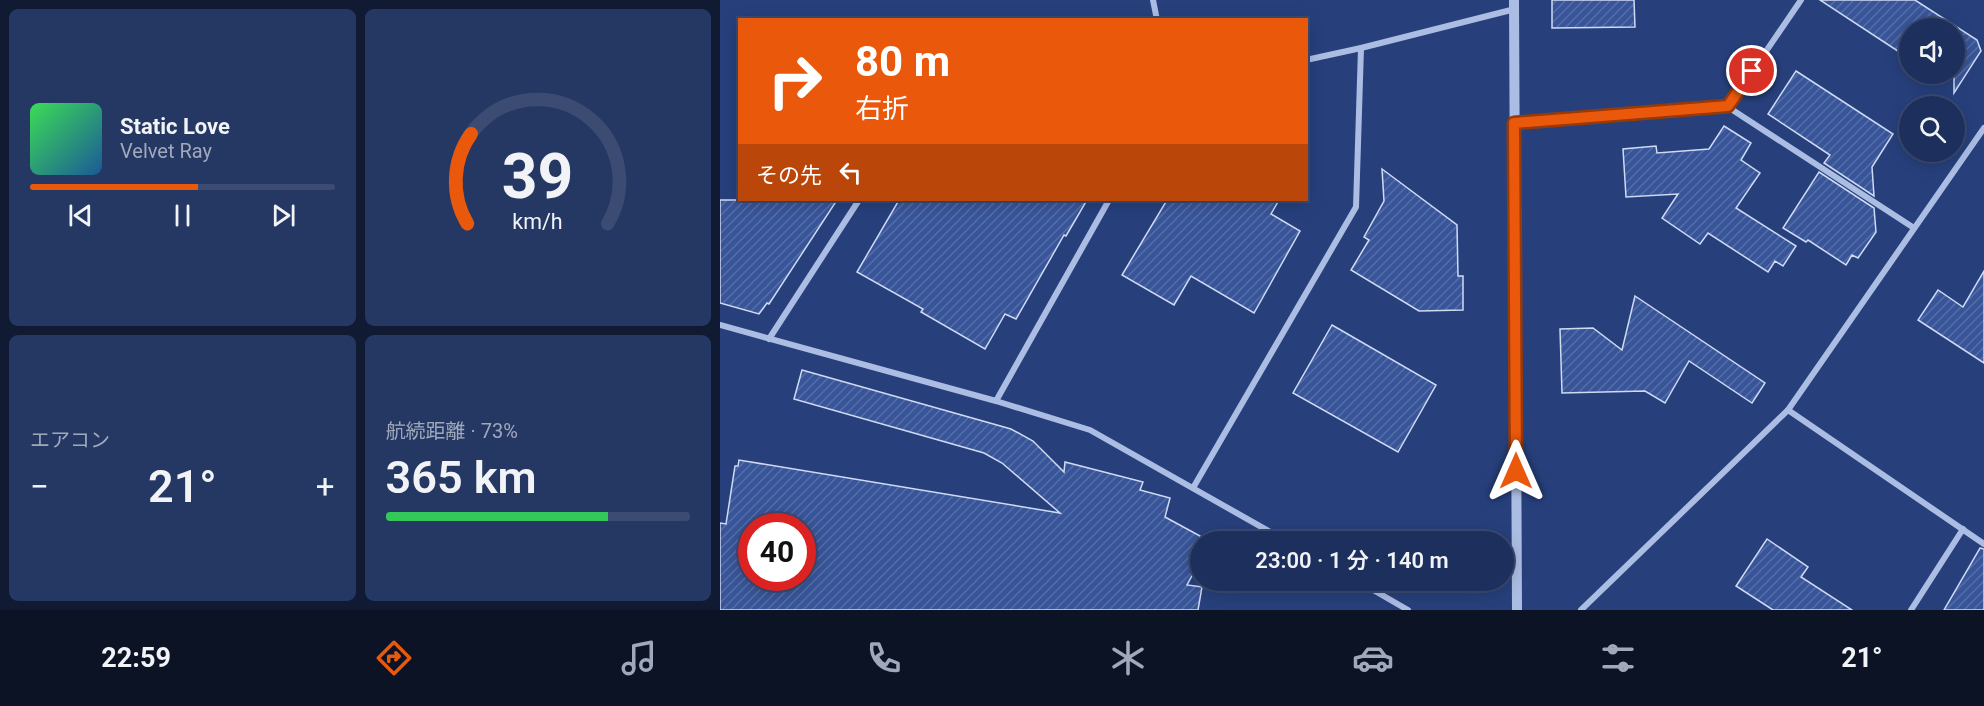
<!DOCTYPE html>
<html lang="ja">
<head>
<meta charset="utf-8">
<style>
	:root { --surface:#1d305d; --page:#253863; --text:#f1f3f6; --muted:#a0a9bc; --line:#3b4b72; --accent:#ea580c }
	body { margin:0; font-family:Roboto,"Noto Sans JP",sans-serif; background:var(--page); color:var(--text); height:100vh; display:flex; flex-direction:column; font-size:22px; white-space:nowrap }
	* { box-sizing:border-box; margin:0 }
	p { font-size:20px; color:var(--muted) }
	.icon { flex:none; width:33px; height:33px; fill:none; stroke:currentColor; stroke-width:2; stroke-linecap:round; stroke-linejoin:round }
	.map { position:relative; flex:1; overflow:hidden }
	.side { display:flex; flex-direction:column; gap:9px; padding:9px; background:#101a33; width:720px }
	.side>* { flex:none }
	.hud { position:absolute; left:18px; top:18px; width:570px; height:183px; border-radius:0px; box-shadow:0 3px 15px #0003,0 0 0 2px var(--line); background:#ea580c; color:#fff; overflow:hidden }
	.fabs { position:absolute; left:1179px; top:18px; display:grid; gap:12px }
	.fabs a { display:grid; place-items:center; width:66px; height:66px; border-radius:50%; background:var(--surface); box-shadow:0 3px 15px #0003,0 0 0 2px var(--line); font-size:30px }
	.speed { position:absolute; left:18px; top:513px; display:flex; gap:12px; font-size:30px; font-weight:700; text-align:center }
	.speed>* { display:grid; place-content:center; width:78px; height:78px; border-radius:50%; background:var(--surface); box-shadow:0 3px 15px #0003,0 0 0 2px var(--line); line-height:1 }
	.speed .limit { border:9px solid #d22; background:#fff; color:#111 }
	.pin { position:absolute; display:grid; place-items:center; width:51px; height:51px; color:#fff; margin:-26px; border:3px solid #fff; border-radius:50%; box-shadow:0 2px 6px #0007 }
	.me { position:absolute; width:66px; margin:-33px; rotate:0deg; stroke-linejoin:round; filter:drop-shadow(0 0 4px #0008) }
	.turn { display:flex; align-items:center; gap:21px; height:126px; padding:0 18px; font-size:27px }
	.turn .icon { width:78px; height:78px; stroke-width:2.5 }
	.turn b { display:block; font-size:42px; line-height:51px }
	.then { display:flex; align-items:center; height:57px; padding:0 18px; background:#0003; gap:12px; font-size:22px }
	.big { font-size:45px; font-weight:600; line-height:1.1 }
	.side .widget { flex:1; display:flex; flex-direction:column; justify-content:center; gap:9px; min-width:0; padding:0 21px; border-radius:9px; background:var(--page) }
	.side .dial { align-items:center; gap:0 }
	.dial svg { height:156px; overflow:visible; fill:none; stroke:var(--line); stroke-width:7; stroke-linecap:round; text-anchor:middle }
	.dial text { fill:var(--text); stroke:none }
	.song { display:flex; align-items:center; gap:18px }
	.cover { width:72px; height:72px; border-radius:9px; background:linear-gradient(135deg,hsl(130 70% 55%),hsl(210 70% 35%)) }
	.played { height:6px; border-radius:3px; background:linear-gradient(90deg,var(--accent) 55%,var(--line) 55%) }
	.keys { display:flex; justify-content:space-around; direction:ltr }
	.heat { display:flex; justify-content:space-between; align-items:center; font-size:33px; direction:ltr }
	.charge { height:9px; border-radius:4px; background:linear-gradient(90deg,#34c759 73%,var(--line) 0) }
	.side .tiles { flex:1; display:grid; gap:9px; grid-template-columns:repeat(2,1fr) }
	.trip { position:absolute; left:470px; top:531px; width:324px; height:60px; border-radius:30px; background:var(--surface); box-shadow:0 3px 15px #0003,0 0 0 2px var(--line); font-weight:600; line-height:60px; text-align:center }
	.tabs { display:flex; height:96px; justify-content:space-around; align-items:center; background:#0c1325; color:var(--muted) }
	.tabs .icon { width:42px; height:42px }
	.tabs .active { color:var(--accent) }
	.tabs b { font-size:27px; color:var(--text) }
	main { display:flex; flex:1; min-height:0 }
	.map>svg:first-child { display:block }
	.building { fill:url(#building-hatch); stroke:#cfdaf4; stroke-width:1.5; fill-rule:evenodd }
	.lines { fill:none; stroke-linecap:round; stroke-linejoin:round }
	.minor { stroke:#acbde4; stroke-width:6 }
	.tertiary { stroke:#acbde4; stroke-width:10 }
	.route-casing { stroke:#983908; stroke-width:15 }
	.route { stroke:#ea580c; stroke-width:10 }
</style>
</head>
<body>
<main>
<section class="side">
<div class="tiles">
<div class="widget">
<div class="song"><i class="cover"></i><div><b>Static Love</b><p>Velvet Ray</p></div></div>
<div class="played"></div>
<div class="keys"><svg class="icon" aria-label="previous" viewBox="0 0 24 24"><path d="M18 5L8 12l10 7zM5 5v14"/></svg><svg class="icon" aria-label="pause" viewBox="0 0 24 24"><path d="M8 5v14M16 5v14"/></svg><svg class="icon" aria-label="next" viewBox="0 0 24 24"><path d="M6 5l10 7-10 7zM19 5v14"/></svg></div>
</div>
<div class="widget dial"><svg viewBox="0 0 100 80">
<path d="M14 69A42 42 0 1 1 86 69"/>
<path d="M14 69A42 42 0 0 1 16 23" stroke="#ea580c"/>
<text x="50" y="56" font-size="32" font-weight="700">39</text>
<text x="50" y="72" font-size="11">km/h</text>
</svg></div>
<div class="widget"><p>エアコン</p>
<div class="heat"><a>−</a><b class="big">21°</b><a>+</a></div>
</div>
<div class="widget"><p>航続距離 · 73%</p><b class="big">365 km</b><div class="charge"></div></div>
</div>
</section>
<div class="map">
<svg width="1264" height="610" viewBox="0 0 1264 610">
	<defs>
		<pattern id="building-hatch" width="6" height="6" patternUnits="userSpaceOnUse" patternTransform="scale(1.5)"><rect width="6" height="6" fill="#385599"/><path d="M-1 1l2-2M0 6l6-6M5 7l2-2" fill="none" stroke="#566ea8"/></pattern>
	</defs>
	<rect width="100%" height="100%" fill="#27407c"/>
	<!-- building -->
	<g class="building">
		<path d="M832,0H914L915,27L832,28Z"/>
		<path d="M1100,0H1195L1257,40L1261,51L1234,93V28H1190V59Z"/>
		<path d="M1076,71L1173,134L1152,167L1154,196L1104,163L1110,155L1048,114Z"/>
		<path d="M1004,126L1031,143L1021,160L1040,173L1016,208L1076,246L1063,266L1055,261L1048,272L988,233L980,244L942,218L958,194L906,197L903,149L936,146L937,153L989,149Z"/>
		<path d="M662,169L737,225L738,276H743V310L699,311L631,270L649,240L644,237L664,201Z"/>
		<path d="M1099,172L1154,208L1156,232L1138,258L1132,255L1126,265L1088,240L1086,242L1063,228Z"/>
		<path d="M0,200H117L49,304L47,303L39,314L0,303Z"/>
		<path d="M179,200H367L346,236L344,235L296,319L285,314L265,349L201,312L203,309L137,272Z"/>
		<path d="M447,200H559L551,214L580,231L534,313L471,276L454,305L402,275Z"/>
		<path d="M1264,271V363L1198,320L1218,290L1243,307Z"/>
		<path d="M915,296L1045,383L1032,403L969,361L945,403L925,391L842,393L840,329L873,328L902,350Z"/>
		<path d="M612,325L716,385L678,452L573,393Z"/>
		<path d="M82,370L291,429L313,441L344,472L345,462L423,482L420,490L450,498L445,517L480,536V561L467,585L482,587L478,610H0V523L6,524L15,466H18L19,460L340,513L282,463L264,453L74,399ZM32,526H82V578H32Z"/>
		<path d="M1047,539L1088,567L1081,577L1132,610H1053L1016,586Z"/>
		<path d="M1260,548L1264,549V610H1224Z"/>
	</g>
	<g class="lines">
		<!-- minor -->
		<g class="minor">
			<path d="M433,0L437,20"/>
			<path d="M586,60L641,48L795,9"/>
			<path d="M1008,107L1081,0"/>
			<path d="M794,123L1008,107L1194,228"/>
			<path d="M0,325L276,401L370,430L568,542"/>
			<path d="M49,339L139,200"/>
			<path d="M276,401L389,200"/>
			<path d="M1068,410L1264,544"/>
			<path d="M473,488L636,207L641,48"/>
			<path d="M636,580L688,610"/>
			<path d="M861,610L1068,410L1264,128"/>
			<path d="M1191,610L1243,529"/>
		</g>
		<!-- tertiary -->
		<path class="tertiary" d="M794,0L797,610"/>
	</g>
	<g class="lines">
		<defs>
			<path id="route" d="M796,471L794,123L1008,106L1032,71"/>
		</defs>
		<!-- route casing -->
		<use href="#route" class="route-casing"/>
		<!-- route -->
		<use href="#route" class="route"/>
	</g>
</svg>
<div class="fabs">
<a><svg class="icon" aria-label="sound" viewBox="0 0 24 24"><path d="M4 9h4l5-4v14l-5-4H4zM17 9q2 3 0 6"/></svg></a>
<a><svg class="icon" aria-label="search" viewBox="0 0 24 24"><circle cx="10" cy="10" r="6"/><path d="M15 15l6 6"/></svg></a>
</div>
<div class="speed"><div class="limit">40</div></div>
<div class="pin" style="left:1032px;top:71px;background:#d93025"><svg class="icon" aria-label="arrive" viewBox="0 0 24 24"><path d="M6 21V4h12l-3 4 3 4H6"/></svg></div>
<svg class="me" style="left:796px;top:471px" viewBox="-20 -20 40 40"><path d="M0-17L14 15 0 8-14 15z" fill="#ea580c" stroke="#fff" stroke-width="4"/></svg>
<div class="trip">23:00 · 1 分 · 140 m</div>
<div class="hud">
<div class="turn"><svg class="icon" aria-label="right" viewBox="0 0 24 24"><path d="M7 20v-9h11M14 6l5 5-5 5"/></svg><div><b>80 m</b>右折</div></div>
<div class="then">その先<svg class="icon" aria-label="left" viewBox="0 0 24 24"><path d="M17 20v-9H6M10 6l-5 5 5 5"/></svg></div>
</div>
</div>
</main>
<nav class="tabs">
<b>22:59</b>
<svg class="icon active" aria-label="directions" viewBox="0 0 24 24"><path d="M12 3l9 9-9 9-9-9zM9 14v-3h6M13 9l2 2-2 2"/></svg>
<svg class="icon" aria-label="music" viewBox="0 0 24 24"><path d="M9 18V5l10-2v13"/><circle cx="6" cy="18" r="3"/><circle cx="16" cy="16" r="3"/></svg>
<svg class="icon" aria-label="phone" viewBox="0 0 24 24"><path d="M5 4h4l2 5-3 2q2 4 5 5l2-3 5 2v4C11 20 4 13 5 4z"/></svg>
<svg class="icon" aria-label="climate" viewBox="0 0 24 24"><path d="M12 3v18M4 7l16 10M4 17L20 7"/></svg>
<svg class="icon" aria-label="car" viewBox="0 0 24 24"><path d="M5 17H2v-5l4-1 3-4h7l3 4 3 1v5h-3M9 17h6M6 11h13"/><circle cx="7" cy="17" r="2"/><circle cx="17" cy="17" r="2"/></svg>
<svg class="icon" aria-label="filters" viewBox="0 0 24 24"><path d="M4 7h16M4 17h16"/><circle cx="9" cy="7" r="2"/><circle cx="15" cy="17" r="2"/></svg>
<b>21°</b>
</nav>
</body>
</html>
